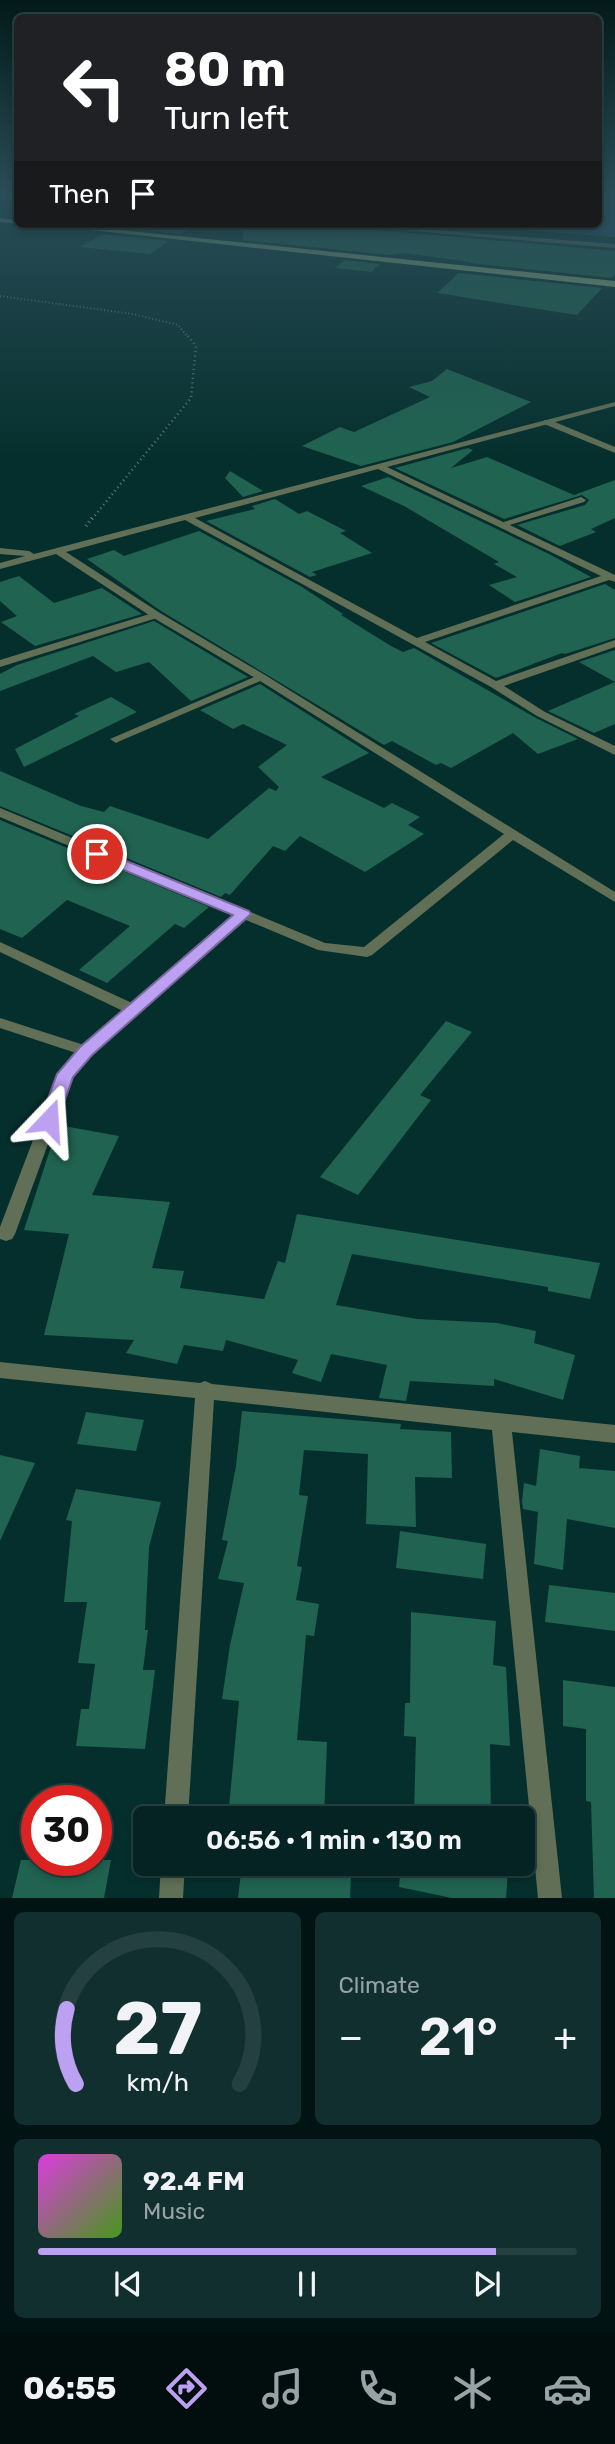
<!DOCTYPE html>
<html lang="en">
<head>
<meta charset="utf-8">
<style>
	:root { --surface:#042322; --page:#122f2f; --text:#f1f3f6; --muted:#97a4a5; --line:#254040; --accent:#bca0f2 }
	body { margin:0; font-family:Rubik,sans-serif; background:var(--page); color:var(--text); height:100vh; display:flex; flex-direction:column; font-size:26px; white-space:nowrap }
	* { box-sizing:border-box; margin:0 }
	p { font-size:23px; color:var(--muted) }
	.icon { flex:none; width:38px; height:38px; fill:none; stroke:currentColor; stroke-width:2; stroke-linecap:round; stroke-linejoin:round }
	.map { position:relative; height:1898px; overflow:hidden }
	.panel { display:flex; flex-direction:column; gap:14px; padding:14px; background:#021313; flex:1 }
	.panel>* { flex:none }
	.guide { position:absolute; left:14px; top:14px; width:588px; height:214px; border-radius:10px; box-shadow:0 4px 10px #0003,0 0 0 2px var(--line); background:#202124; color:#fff; overflow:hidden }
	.speed { position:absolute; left:21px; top:1785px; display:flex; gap:14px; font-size:35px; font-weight:700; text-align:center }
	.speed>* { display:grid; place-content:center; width:91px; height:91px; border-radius:50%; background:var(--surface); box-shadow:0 4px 10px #0003,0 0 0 2px var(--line); line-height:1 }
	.speed .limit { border:10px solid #d22; background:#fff; color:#111 }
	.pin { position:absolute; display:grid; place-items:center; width:60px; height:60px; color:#fff; margin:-30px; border:4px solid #fff; border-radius:50%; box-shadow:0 2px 7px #0007 }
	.me { position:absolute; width:77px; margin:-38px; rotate:20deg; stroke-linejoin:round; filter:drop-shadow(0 0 5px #0008) }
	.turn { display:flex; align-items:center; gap:24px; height:147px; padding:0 35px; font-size:32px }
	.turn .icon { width:91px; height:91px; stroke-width:2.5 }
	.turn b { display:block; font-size:49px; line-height:60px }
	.then { display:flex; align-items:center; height:66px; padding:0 35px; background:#0003; gap:14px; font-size:26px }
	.big { font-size:52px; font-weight:600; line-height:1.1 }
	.panel .tile { flex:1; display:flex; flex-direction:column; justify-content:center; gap:10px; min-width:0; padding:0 24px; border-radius:10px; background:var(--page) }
	.panel .dial { align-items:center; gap:0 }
	.dial svg { height:182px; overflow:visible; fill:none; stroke:var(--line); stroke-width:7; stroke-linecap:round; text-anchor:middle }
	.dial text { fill:var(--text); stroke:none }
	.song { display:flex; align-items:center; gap:21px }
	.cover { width:84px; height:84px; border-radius:10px; background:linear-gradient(135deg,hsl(300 70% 55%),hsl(100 70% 35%)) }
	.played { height:7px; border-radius:4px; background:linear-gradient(90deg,var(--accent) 85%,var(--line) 85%) }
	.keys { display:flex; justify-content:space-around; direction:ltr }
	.heat { display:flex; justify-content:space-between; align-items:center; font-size:38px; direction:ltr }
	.panel .tiles { flex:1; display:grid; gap:14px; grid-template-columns:1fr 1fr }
	.tile:last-child { grid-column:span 2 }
	.trip { position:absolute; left:133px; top:1806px; width:402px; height:70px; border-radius:10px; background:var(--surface); box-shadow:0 4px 10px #0003,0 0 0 2px var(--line); font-weight:600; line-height:70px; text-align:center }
	.tabs { display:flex; height:112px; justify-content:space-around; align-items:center; background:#020e0e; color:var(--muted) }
	.tabs .icon { width:49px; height:49px }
	.tabs .selected { color:var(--accent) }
	.tabs b { font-size:32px; color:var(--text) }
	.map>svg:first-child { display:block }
	.water { fill:#285584 }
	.building { fill:#206350 }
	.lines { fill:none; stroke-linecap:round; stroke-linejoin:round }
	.path-far2 { stroke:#5b7d7b; stroke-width:2; stroke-dasharray:1 2.5; stroke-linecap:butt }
	.path-far1 { stroke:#5b7d7b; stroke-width:2.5; stroke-dasharray:1 3.5; stroke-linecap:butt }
	.path { stroke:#5b7d7b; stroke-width:3.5; stroke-dasharray:1 3.5; stroke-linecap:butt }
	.lane { fill:#616f56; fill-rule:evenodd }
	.street { fill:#616f56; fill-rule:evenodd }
	.primary { fill:#99b582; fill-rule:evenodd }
	.route { fill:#bca0f2; stroke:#7a689d; stroke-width:2 }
</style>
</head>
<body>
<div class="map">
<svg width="615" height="1898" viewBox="0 0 615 1898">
	<rect width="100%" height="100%" fill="#052f2d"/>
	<!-- water -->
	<path class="water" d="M599,198L615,201V237L443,224H598Z"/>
	<!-- building -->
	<g class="building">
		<path d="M120,224H196L181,234L115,227Z"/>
		<path d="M244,224H310L615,251V274L612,278L470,263L471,262L403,253L390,255L243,240Z"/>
		<path d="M102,234L169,241L150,254L80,247Z"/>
		<path d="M344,260L380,264L371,272L335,268Z"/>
		<path d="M459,273L602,288L577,315L437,293Z"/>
		<path d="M447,369L531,402L453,442L361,466L302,446L340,427L354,432L430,397L409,387L432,381Z"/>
		<path d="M468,448L473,450L451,468L487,457L574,495L615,480V518L591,529L596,532L560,546L517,525L585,505L589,500L582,495L504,519L395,468Z"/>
		<path d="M230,471L263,491L243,497L225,478Z"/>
		<path d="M388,477L549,554L591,577L515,602L489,585L517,577L494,564L499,562L404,506L361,486Z"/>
		<path d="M275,499L299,514L307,511L346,531L340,533L372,553L312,572L317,575L310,577L206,521L255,509L252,506Z"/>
		<path d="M199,531L302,587L343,614L341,615L391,646L403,652L414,648L536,718L578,739L538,754L513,733L451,768L441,763L436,765L392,741L384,745L161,611L87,559L114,550L124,556Z"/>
		<path d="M19,576L54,603L102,588L142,614L35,646L1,622L17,616L0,601V582Z"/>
		<path d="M605,584L615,590V638L565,654L562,653L496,678L431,643Z"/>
		<path d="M154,621L248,677L191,701L149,662L116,672L93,656L0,691V674L17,665Z"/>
		<path d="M615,650V682L579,662Z"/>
		<path d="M615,682V724L594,733L548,711Z"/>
		<path d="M260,684L369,753L321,777L384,808L392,803L420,817L408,825L424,834L365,872L300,836L285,851L273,846L230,895L225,893L221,897L0,806V771L81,806L104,812L110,806L208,839L269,788L276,791L279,787L258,767L287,745L243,724L233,729L200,710Z"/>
		<path d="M111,697L137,712L24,767L15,749L79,716L74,714Z"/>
		<path d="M0,820L209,907L184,928L175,924L107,983L79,970L130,926L67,900L22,938L0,929Z"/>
		<path d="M446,1021L472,1032L420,1095L431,1100L358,1195L320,1177Z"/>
		<path d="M58,1125L119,1136L92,1195L170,1202L152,1268L184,1271L180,1288L264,1299L278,1261L285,1263L297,1214L600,1263L590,1299L548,1291V1287L352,1254L336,1305L417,1319L497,1323L536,1331L534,1343L575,1355L563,1400L494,1379V1386L410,1381L406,1401L379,1398L387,1365L331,1354L321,1382L292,1373L298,1360L226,1340L223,1351L184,1345L177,1364L126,1353L134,1340L44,1335L69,1234L24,1230Z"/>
		<path d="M242,1411L401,1424L400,1429L451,1432L452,1478L415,1477L416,1527L366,1524L368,1454L304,1450L299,1495L308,1496L297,1566L302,1567L296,1600L319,1604L314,1636L306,1635L297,1740L327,1742L324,1818H228L239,1701L222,1699L230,1645L244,1583L218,1579L228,1541L222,1540L236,1466Z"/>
		<path d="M86,1412L144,1420L136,1451L77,1444Z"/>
		<path d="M540,1449L580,1456L579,1468L615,1471V1528L567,1519L563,1570L534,1564L538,1512L523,1509L522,1501L524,1483L536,1486Z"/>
		<path d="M0,1455L35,1463L0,1541Z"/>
		<path d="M76,1489L161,1502L149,1547L145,1630H148L143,1670H155L145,1749L76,1746L81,1709H89L95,1664L78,1663L87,1602H64L72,1521L66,1520Z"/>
		<path d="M400,1531L486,1544L483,1579L396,1568Z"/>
		<path d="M549,1585L615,1593V1631L545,1622Z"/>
		<path d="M411,1612L496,1621L493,1665L506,1667L510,1746L490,1744L491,1818L414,1816L416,1737L404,1736L405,1703H410Z"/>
		<path d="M563,1680L615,1687V1898H594L591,1802L586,1801V1729L563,1726Z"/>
		<path d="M21,1860H111L104,1898H12Z"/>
		<path d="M242,1864H321L320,1873L351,1876L350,1898H238Z"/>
		<path d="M401,1864H472L508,1871L506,1898H452L399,1887Z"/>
	</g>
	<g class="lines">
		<!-- path-far2 -->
		<path class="path-far2" d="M0,296L133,314L178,325L188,337"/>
		<!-- path-far1 -->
		<path class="path-far1" d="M92,519L191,398L196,346L187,335"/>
		<!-- path -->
		<path class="path" d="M86,526L93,517"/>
		<!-- lane -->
		<g class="lane">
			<path d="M544,420H550L615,447V453L544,424Z"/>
			<path d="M581,497L586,500L584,502L506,526L498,524Z"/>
			<path d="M156,612L161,615L160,617L0,667V660Z"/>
			<path d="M261,674L267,677L265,679L120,741L116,743L110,739Z"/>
		</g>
		<!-- street -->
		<g class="street">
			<path d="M0,194L18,195V199L0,197Z"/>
			<path d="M330,224H356L615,244V248Z"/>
			<path d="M615,402V406L387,467L615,575V582L609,580L425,642L496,681L615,640V647L504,686L545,712L615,746V755L537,716L491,687L185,520L66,552L160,613L265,675L615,892V902L513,840L372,955L367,957L318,950L246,920L91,1055L73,1076L15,1234L12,1239L6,1241L0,1239V1227L58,1074L76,1053L0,1028V1018L84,1045L123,1011L0,952V942L132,1003L234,915L0,817V808L325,943L364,947L504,834L257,679L152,617L56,554L0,569V563L25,556L0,554V548L29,551L34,554ZM378,469L601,576L417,638L195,518Z"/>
			<path d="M0,1362L200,1383L205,1381L212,1384L615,1425V1443L512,1432L562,1898H538L492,1430L214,1400L188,1818H164L195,1398L0,1378Z"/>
			<path d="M161,1864H185L183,1898H159Z"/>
		</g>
		<!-- primary -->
		<g class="primary">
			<path d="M0,218L18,220L19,224L0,222Z"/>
			<path d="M36,224H62L615,281V287Z"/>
		</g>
	</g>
	<!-- sky -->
	<linearGradient id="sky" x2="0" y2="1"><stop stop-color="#031a19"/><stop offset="0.42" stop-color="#2a4d57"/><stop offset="1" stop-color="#2a4d57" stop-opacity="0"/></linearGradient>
	<rect width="615" height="459" fill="url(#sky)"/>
	<!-- route -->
	<path class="route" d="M97,849L249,911L251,914L92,1055L73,1077L58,1120L55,1125H42L40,1120L57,1074L80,1047L233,915L92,857L89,854L92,851Z"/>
</svg>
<div class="speed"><div class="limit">30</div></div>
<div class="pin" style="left:97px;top:854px;background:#d93025"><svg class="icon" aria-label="arrive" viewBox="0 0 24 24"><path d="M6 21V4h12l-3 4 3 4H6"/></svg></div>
<svg class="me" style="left:49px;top:1120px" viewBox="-20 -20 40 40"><path d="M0-17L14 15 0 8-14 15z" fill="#bca0f2" stroke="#fff" stroke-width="4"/></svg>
<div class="trip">06:56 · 1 min · 130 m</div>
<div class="guide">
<div class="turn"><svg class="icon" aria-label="left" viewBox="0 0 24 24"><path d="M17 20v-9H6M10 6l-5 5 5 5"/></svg><div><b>80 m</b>Turn left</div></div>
<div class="then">Then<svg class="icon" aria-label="arrive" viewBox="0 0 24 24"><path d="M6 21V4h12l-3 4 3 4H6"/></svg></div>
</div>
</div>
<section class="panel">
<div class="tiles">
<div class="tile dial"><svg viewBox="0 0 100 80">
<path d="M14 69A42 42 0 1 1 86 69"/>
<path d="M14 69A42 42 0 0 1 10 36" stroke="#bca0f2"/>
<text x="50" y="56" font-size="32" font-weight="700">27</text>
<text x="50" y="72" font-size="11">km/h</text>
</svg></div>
<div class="tile"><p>Climate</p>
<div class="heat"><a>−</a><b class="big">21°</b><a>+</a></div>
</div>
<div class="tile">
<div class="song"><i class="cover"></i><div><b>92.4 FM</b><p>Music</p></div></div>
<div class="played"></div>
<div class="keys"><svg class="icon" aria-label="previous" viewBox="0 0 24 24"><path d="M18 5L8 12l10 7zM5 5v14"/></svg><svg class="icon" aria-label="pause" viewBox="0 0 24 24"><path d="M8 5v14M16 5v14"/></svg><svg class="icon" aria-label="next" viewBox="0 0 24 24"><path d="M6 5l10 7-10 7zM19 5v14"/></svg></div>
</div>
</div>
</section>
<nav class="tabs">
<b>06:55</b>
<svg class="icon selected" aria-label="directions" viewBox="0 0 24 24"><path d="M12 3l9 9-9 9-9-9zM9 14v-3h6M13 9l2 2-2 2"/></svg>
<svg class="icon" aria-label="music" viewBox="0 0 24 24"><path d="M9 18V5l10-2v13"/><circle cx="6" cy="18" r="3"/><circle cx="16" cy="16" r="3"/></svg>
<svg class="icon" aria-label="phone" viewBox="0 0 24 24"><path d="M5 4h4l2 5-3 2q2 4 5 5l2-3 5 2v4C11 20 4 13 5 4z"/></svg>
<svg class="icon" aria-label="climate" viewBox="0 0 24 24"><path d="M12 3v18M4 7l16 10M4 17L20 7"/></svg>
<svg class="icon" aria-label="car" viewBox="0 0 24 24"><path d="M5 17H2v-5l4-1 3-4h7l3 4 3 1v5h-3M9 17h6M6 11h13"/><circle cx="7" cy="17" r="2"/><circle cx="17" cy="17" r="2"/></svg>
</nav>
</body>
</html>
